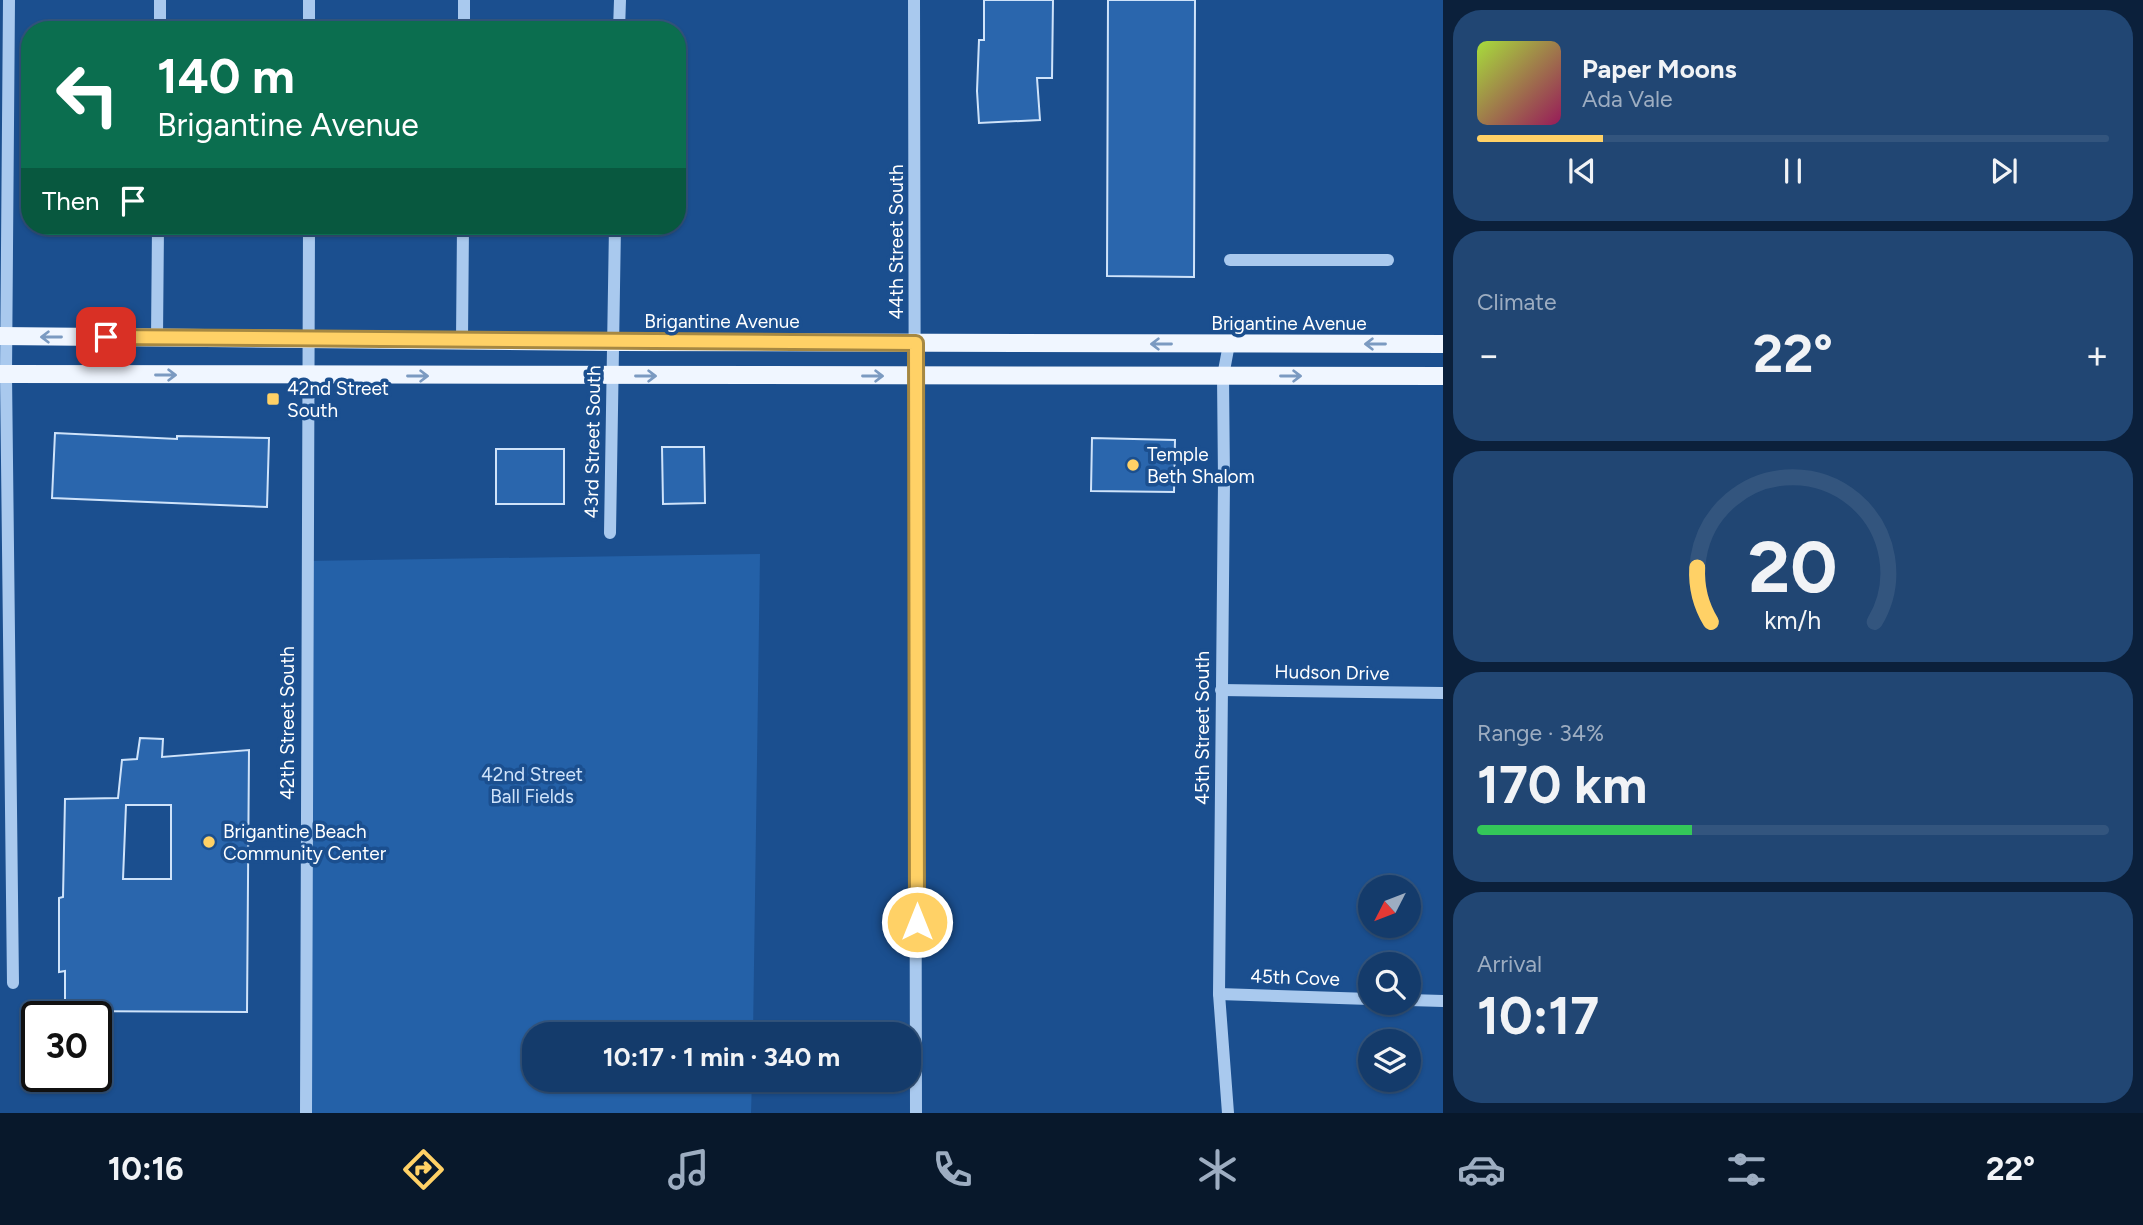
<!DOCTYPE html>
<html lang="en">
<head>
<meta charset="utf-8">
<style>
	:root { --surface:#143b6b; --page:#214673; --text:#f1f3f6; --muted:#9dadc1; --line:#33557e; --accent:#ffd166 }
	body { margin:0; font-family:Figtree,sans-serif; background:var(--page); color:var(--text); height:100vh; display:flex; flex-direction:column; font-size:26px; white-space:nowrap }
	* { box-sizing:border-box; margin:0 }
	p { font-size:23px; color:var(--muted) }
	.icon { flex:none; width:38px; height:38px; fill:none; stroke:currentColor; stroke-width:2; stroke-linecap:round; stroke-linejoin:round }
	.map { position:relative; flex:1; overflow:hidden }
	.sheet { display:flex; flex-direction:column; gap:10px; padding:10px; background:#0b203b; width:700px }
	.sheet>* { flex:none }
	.hud { position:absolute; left:21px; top:21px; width:665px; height:214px; border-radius:28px; box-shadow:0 2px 5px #0004,0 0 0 2px var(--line); background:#0b6e4f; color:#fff; overflow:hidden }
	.needle { width:46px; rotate:228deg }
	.tools { position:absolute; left:1358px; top:875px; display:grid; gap:14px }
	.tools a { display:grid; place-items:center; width:63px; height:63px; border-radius:50%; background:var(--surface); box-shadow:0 2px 5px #0004,0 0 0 2px var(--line); font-size:35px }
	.speed { position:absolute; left:21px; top:1001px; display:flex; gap:14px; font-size:35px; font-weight:700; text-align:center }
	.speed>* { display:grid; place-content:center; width:91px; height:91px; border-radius:50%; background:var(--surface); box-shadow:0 2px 5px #0004,0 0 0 2px var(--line); line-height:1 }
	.speed .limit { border:4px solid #111; border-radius:10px; background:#fff; color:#111 }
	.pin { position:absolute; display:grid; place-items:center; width:60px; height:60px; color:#fff; margin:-30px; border-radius:14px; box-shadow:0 4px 10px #0006 }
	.me { position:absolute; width:77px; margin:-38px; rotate:0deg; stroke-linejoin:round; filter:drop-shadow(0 0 5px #0008) }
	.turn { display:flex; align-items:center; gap:24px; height:147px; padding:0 21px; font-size:32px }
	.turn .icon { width:91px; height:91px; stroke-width:2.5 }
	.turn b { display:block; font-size:49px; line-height:60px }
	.then { display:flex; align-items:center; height:66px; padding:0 21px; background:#0003; gap:14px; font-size:26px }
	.big { font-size:52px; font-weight:700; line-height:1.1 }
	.sheet .card { flex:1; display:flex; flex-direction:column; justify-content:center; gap:10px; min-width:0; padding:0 24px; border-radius:28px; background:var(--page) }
	.sheet .dial { align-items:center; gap:0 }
	.dial svg { height:182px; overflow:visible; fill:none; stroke:var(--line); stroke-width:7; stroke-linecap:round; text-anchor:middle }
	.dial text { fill:var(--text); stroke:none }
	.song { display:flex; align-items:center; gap:21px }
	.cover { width:84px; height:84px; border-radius:10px; background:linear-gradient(135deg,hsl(80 70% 55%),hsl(330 70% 35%)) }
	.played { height:7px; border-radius:4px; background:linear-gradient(90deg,var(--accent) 20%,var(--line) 20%) }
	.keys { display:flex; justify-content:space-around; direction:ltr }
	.heat { display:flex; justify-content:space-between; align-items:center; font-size:38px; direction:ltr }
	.charge { height:10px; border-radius:5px; background:linear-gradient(90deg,#34c759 34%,var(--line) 0) }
	.trip { position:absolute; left:522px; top:1022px; width:399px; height:70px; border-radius:28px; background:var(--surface); box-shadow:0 2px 5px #0004,0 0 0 2px var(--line); font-weight:700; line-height:70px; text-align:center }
	.dock { display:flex; height:112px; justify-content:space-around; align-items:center; background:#08182b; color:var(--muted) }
	.dock .icon { width:49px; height:49px }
	.dock .selected { color:var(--accent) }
	.dock b { font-size:32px; color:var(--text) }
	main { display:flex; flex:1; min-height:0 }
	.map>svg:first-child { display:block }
	.green { fill:#2461a8 }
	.building { fill:#2a66ad; stroke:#cfe3fa; stroke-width:2; fill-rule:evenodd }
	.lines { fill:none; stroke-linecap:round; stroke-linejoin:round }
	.minor { stroke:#a9c9ee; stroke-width:12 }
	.major { stroke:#f0f6ff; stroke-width:18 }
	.oneway { stroke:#7b9ac1 }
	.route-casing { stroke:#a68842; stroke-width:18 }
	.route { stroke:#ffd166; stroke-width:12 }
	.poi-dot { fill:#ffd166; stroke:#1b4f8f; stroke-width:2.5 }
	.labels { text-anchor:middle; stroke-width:7; stroke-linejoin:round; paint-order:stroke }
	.street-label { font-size:19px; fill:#fff; stroke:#1b4f8f }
	.poi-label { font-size:19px; fill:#fff; stroke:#1b4f8f; text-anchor:start }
	.park-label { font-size:19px; fill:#cfe3fa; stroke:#1b4f8f }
</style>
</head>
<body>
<main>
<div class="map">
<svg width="1443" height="1113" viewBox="0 0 1443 1113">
	<rect width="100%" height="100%" fill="#1b4f8f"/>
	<!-- green -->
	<path class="green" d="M760,554L753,1034H534V1080H752L751,1113H306L307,561Z"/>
	<!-- building -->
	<g class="building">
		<path d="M984,0H1053L1052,78H1037L1040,120L979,123L977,91L979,40H984Z"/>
		<path d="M1108,0H1195L1194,277L1107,276Z"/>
		<path d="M55,433L177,439V436L269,438L267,507L52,498Z"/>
		<path d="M1092,438L1175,440L1174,492L1091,491Z"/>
		<path d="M662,447H704L705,503L663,504Z"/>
		<rect x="496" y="449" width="68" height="55"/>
		<path d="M140,738L163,739L162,757L249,750L247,1012L65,1011V971L59,972V898L63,897L65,799L118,798L122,760L137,759ZM126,805H171V879H123Z"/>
	</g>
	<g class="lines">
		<!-- minor -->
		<g class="minor">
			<path d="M9,0L6,374L13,983"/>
			<path d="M309,0V30"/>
			<path d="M914,0L916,1113"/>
			<path d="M160,30V0"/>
			<path d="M464,30V0"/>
			<path d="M619,30L620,0"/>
			<path d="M1230,260H1388"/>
			<path d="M157,338L158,226"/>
			<path d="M462,340L463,226"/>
			<path d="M610,533L615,226"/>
			<path d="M1221,690L1443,693"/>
			<path d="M1219,994L1370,999"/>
			<path d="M1409,1000L1443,1001"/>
			<path d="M306,1113L309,226"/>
			<path d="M1228,1113L1219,994L1224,481L1223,376L1229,344"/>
		</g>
		<!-- major -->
		<g class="major">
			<path d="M0,336L613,342L1443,344"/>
			<path d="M0,374L1443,376"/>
		</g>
	</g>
	<!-- one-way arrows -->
	<defs><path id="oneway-shaft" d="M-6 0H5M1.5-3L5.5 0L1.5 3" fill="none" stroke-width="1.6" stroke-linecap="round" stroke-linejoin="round" transform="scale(1.75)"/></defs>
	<g class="oneway">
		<use href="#oneway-shaft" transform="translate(51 337) rotate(-180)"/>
		<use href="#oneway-shaft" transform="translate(1161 344) rotate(-180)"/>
		<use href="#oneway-shaft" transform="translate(1375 344) rotate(-180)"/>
		<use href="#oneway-shaft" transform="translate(166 375)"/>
		<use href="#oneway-shaft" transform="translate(418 376)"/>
		<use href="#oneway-shaft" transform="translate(646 376)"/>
		<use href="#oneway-shaft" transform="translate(873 376)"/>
		<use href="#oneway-shaft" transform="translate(1291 376)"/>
	</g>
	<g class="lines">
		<defs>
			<path id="route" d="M106,337L916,343L917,922"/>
		</defs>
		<!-- route casing -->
		<use href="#route" class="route-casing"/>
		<!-- route -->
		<use href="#route" class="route"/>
	</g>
	<!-- markers -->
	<g class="poi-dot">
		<rect x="266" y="392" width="14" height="14" rx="3.5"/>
		<circle cx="1133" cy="465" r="7"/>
		<circle cx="209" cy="842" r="7"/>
	</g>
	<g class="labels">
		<!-- street labels -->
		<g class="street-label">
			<text transform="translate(896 242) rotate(-90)" y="7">44th Street South</text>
			<text x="722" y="328">Brigantine Avenue</text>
			<text x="1289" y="330">Brigantine Avenue</text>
			<text transform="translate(592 442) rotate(-89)" y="7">43rd Street South</text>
			<text transform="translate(1332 672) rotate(1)" y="7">Hudson Drive</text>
			<text transform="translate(287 723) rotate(-90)" y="7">42th Street South</text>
			<text transform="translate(1202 728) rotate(-90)" y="7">45th Street South</text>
			<text transform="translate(1295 977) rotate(2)" y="7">45th Cove</text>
		</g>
		<!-- poi labels -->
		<g class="poi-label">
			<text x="287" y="395">42nd Street<tspan x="287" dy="22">South</tspan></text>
			<text x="1147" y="461">Temple<tspan x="1147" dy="22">Beth Shalom</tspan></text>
			<text x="223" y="838">Brigantine Beach<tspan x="223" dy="22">Community Center</tspan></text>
		</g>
		<!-- park labels -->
		<g class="park-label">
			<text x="532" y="781">42nd Street<tspan x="532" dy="22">Ball Fields</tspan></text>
		</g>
	</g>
</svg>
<div class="tools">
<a><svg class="needle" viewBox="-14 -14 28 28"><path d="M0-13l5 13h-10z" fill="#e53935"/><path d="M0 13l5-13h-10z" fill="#9dadc1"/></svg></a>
<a><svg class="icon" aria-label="search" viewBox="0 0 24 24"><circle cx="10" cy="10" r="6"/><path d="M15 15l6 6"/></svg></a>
<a><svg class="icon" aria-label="layers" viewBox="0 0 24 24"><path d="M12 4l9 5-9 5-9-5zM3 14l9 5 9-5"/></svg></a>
</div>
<div class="speed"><div class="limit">30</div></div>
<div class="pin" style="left:106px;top:337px;background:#d93025"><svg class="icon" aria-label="arrive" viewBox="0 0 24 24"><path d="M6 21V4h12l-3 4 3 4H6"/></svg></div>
<svg class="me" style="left:917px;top:922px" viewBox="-20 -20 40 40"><circle r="17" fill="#ffd166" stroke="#fff" stroke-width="3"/><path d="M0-11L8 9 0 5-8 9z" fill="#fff"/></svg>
<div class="trip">10:17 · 1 min · 340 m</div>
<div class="hud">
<div class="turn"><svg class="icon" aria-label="left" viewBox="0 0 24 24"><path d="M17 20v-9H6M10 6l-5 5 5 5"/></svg><div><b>140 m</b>Brigantine Avenue</div></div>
<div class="then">Then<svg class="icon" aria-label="arrive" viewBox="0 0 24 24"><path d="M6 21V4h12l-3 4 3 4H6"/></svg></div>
</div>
</div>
<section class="sheet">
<div class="card">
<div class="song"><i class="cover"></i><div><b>Paper Moons</b><p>Ada Vale</p></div></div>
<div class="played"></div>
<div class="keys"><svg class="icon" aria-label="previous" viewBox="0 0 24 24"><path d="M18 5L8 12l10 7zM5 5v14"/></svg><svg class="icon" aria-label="pause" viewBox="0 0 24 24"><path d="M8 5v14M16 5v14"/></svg><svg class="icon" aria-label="next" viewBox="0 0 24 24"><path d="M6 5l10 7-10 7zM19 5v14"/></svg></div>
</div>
<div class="card"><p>Climate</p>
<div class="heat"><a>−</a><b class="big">22°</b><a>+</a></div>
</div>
<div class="card dial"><svg viewBox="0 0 100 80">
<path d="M14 69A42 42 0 1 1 86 69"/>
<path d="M14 69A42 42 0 0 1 8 45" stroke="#ffd166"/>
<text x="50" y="56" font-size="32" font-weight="700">20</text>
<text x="50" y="72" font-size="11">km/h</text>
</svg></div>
<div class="card"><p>Range · 34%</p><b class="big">170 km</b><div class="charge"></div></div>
<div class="card"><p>Arrival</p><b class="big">10:17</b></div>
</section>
</main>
<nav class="dock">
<b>10:16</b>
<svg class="icon selected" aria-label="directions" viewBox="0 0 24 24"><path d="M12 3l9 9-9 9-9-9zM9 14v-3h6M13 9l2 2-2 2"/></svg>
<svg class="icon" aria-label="music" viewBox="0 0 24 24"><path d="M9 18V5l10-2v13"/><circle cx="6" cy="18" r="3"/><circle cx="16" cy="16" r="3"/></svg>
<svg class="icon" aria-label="phone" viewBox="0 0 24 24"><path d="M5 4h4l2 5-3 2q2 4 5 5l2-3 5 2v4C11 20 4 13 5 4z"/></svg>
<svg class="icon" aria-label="climate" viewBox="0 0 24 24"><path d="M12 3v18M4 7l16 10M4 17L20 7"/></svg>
<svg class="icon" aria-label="car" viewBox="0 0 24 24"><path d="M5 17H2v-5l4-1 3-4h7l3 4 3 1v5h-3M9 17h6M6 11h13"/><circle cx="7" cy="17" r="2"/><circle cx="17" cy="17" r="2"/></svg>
<svg class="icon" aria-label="filters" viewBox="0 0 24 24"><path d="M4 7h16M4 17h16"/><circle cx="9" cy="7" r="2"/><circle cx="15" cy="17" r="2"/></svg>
<b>22°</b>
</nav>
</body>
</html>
